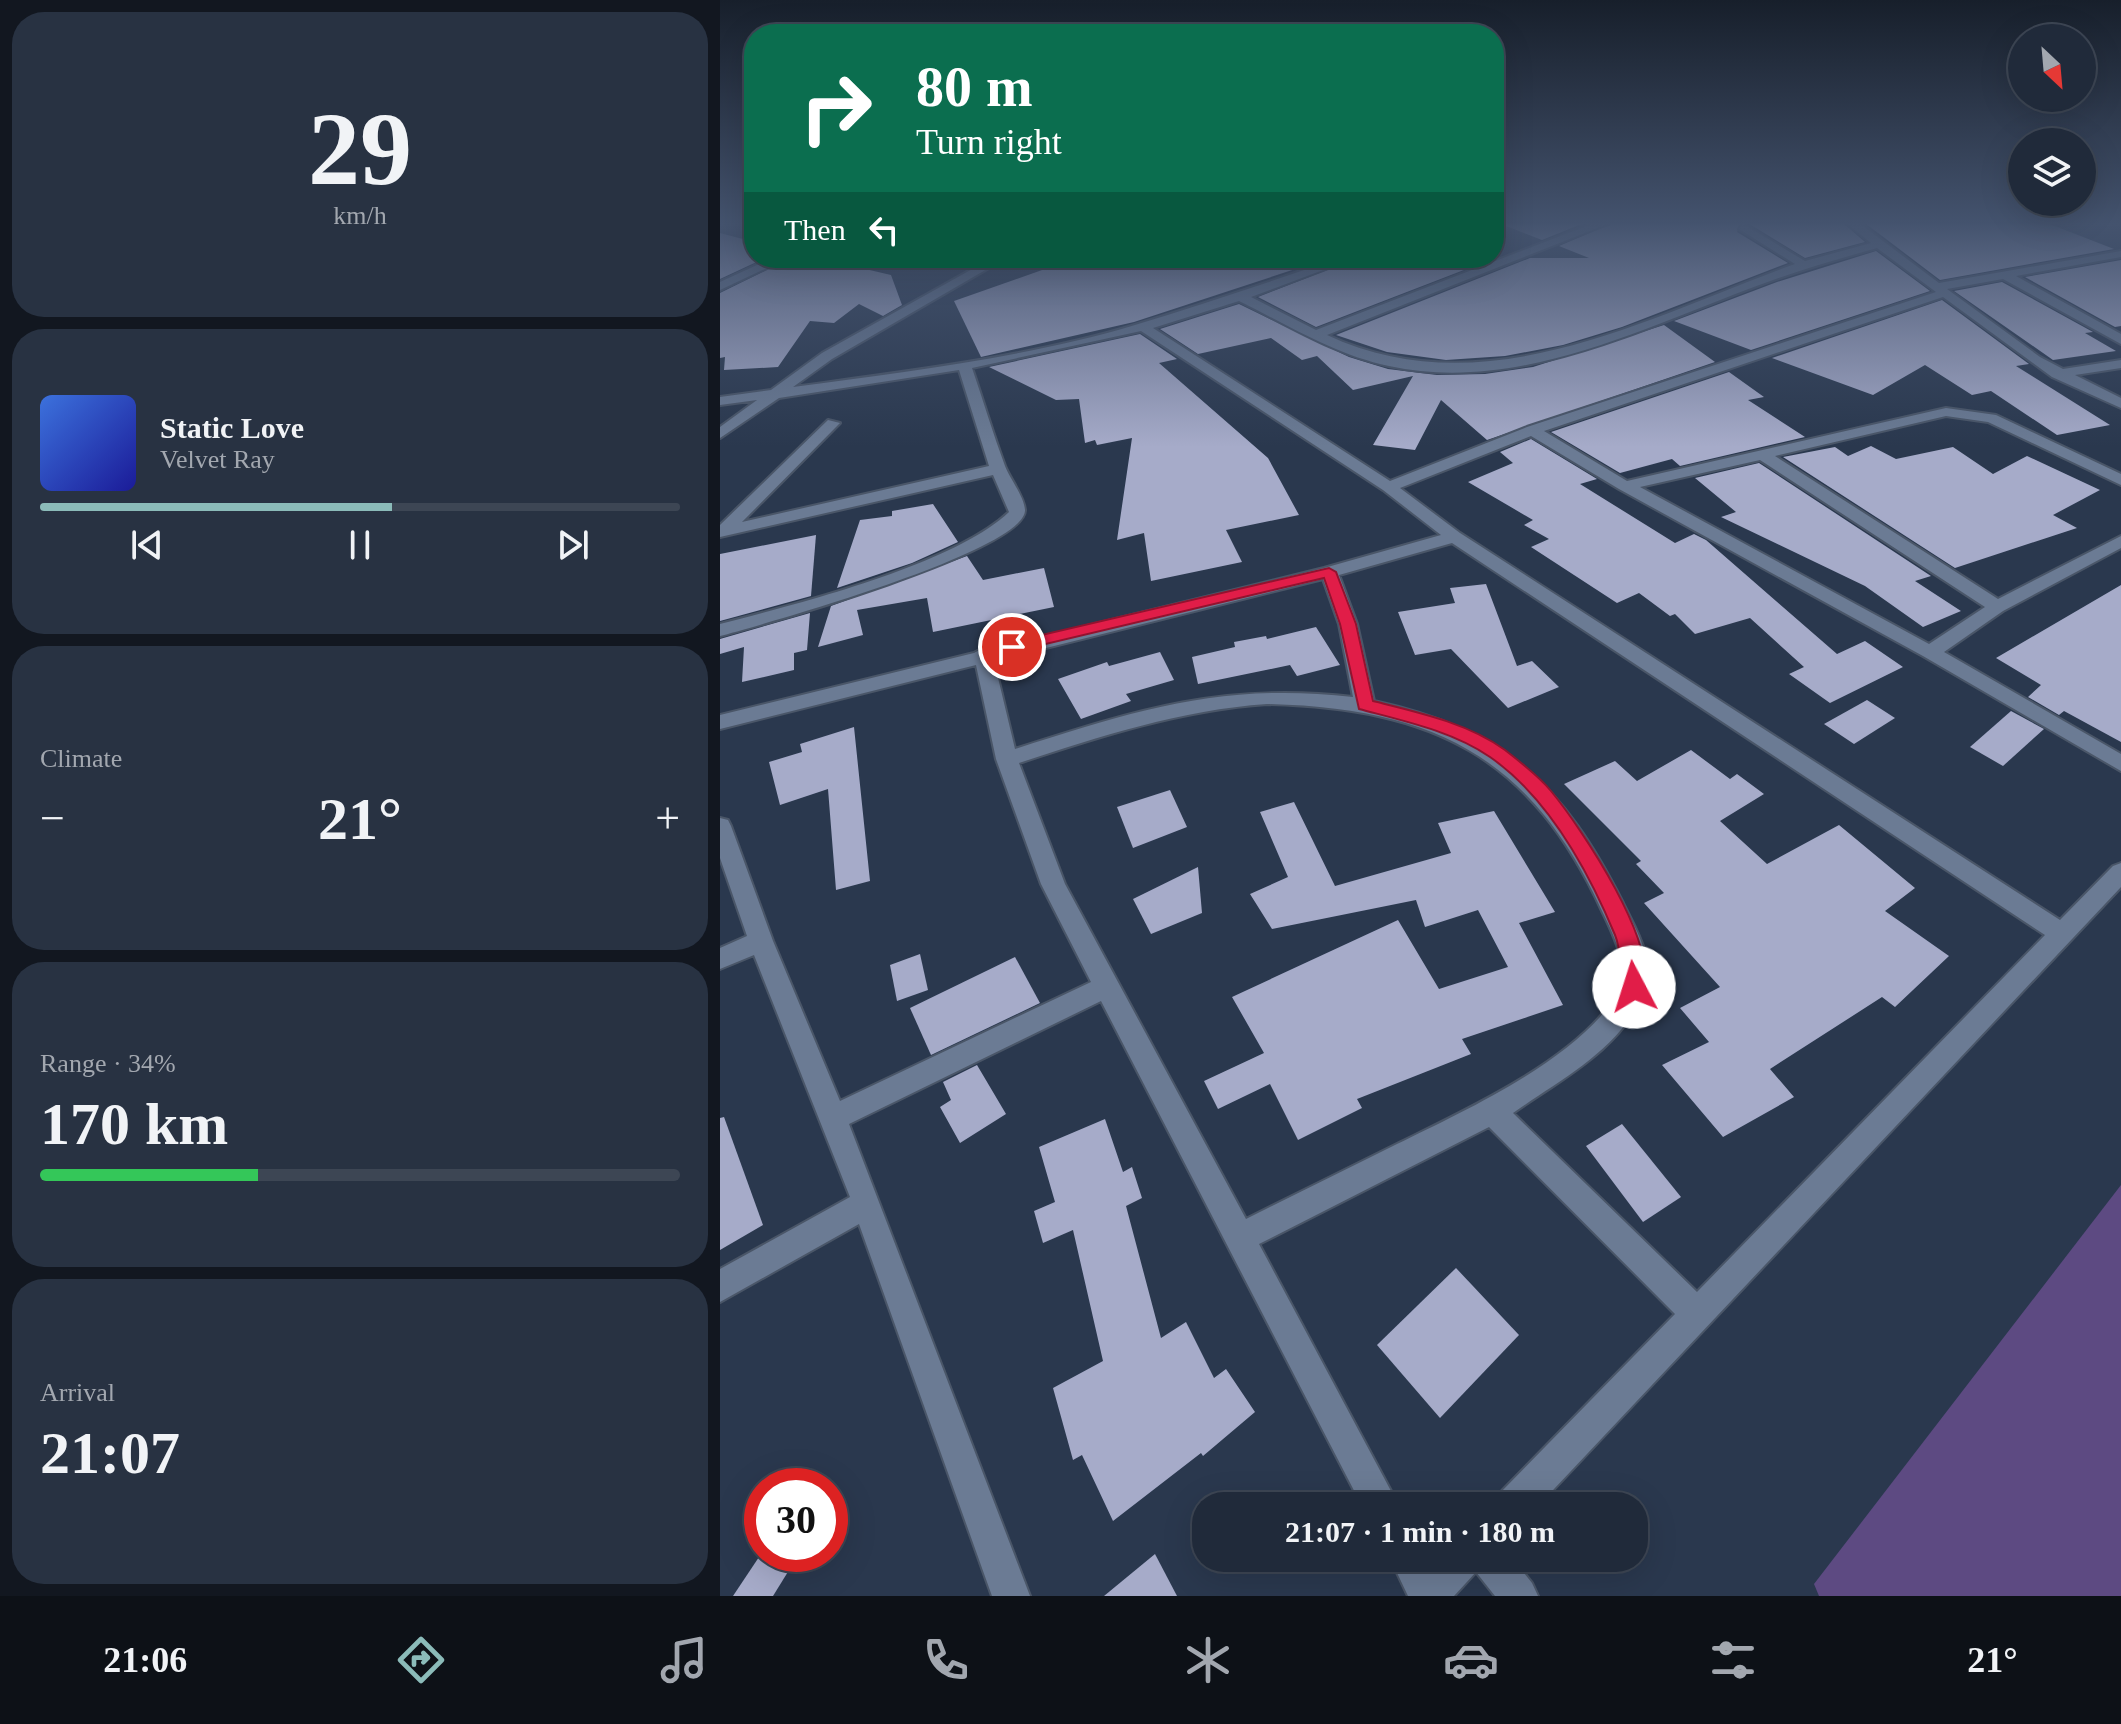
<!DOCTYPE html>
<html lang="en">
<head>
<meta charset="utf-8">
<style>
	:root { --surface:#202a3a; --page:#283242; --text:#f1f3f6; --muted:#a2a7af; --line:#3d4654; --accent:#8bbbb9 }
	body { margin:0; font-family:Georgia,serif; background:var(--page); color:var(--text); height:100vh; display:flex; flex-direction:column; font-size:30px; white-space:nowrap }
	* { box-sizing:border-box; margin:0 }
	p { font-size:26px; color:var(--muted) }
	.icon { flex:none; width:44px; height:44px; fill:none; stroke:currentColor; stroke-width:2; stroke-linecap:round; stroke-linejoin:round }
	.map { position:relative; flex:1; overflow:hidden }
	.drawer { display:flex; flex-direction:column; gap:12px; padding:12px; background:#121720; width:720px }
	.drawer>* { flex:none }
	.hud { position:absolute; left:24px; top:24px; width:760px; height:244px; border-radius:32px; box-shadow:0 8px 32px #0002,0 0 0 2px var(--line); background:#0b6e4f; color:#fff; overflow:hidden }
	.needle { width:52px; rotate:154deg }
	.controls { position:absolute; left:1288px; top:24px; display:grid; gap:16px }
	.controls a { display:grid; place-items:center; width:88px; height:88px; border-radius:50%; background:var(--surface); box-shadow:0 8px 32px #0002,0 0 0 2px var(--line); font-size:40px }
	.speed { position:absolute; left:24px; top:1468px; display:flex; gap:16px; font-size:40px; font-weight:700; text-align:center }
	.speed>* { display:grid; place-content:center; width:104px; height:104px; border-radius:50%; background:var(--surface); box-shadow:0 8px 32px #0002,0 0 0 2px var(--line); line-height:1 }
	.speed .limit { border:12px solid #d22; background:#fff; color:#111 }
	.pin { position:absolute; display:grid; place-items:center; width:68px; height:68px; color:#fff; margin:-34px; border:4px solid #fff; border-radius:50%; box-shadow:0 2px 8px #0007 }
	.me { position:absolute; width:88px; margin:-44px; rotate:355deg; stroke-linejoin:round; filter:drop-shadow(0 0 6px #0008) }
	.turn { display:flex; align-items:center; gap:28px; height:168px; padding:0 40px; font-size:36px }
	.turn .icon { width:104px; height:104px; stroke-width:2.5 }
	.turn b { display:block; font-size:56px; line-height:68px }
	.then { display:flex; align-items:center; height:76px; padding:0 40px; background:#0003; gap:16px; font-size:30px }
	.big { font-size:60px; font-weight:800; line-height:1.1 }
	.drawer .widget { flex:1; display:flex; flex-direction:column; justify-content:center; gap:12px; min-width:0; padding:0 28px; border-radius:32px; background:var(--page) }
	.drawer .dial { align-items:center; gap:0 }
	.dial b { font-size:104px; line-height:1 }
	.song { display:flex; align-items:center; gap:24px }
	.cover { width:96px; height:96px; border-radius:12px; background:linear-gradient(135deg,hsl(220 70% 55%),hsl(240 70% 35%)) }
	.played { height:8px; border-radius:4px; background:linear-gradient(90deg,var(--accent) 55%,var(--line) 55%) }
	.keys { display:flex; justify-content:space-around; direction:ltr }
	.heat { display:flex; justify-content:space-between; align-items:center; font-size:44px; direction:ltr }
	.charge { height:12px; border-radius:6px; background:linear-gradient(90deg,#34c759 34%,var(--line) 0) }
	.trip { position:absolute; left:472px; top:1492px; width:456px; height:80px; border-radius:32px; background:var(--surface); box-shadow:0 8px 32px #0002,0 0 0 2px var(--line); font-weight:800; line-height:80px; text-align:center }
	.tab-bar { display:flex; height:128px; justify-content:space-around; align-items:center; background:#0d1117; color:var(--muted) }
	.tab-bar .icon { width:56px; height:56px }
	.tab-bar .on { color:var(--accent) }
	.tab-bar b { font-size:36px; color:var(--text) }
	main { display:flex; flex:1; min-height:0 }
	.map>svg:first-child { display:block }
	.green { fill:#5d4a82 }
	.building { fill:#a6abc9 }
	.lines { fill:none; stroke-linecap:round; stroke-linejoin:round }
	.minor-casing { stroke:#4a5668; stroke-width:4 }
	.minor { fill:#6b7b94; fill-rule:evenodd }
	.route { fill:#e11d48; stroke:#92132f; stroke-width:2 }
</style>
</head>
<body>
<main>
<section class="drawer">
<div class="widget dial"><b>29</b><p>km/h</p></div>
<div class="widget">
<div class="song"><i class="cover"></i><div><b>Static Love</b><p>Velvet Ray</p></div></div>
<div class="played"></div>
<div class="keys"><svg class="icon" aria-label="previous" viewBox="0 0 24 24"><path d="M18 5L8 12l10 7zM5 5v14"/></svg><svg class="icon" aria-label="pause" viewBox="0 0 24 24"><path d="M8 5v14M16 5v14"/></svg><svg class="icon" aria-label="next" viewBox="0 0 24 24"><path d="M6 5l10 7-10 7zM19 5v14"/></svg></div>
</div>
<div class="widget"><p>Climate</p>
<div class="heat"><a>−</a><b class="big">21°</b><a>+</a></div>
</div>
<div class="widget"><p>Range · 34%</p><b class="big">170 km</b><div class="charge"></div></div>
<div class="widget"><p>Arrival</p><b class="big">21:07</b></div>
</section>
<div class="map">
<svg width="1401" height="1596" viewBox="0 0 1401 1596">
	<rect width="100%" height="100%" fill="#2a384e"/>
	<!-- green -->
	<path class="green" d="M1401,1185V1596H1099L1094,1584Z"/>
	<!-- building -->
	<g class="building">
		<path d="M786,223H864L822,240L786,226Z"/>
		<path d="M893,223H1020L1017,232L1068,263L902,327L843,345L785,356L726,360L667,352L616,335L810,258H869L839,246Z"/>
		<path d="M1028,223H1123L1145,242L1085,258Z"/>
		<path d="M1145,223H1327L1394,249L1220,280Z"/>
		<path d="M0,233L34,242V258H45L0,279Z"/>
		<path d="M1156,251L1210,291L1031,350L954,321L1057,282Z"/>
		<path d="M71,258H98L171,275L182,305L163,316L139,304L114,323L90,321L58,367L4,370L5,357L0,358V293Z"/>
		<path d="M356,258H609L414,322L261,357L234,301Z"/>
		<path d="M638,258H775L596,327L538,297Z"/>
		<path d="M1401,260V326L1395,327L1305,277Z"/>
		<path d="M1282,282L1373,332L1365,333L1396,351L1333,360L1234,291Z"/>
		<path d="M1222,300L1309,364L1296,366L1390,425L1337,435L1271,391L1252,395L1205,365L1153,395L1052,358Z"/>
		<path d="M519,304L629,357L668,369L717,375L765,374L813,367L944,325L995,362L767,440L721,400L695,450L653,445L693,376L633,390L597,356L582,360L551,338L478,354L440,329Z"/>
		<path d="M420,334L457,359L439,363L548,458L579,515L506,530L522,562L431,581L424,533L397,540L412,438L377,445L375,440L365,443L359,399L336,400L269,367Z"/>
		<path d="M1009,372L1044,397L1028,400L1085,437L960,466L952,459L900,473L831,432Z"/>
		<path d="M811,439L877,479L860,484L955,543L974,534L986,540L1117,654L1145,641L1183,667L1110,703L1069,674L1084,667L1030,618L975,634L955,614L950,616L919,593L897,603L811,547L829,539L804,525L813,520L748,482L793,463L780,452Z"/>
		<path d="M1151,446L1176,459L1233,447L1273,474L1307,456L1380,490L1333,515L1357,528L1235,568L1063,457L1115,447L1128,456Z"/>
		<path d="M1039,463L1211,576L1195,581L1241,611L1203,627L1145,586L1001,517L1016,512L975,478Z"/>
		<path d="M213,504L238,542L192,563L117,588L140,520L172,516V511Z"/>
		<path d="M96,535L91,596L0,621V554Z"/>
		<path d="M247,556L263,580L324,568L334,607L213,632L207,598L137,610L143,635L98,647L111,606Z"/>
		<path d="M766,584L797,666L812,661L839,687L788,708L731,649L695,655L678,612L735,603L730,588Z"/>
		<path d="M1401,585V742L1344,711L1339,715L1308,697L1321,685L1276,658Z"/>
		<path d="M90,613L87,650L74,653V670L22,682L24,647L0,654V639Z"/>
		<path d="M596,627L620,665L577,676L570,665L478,684L472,657L515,647L514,642L546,636L547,639Z"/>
		<path d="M440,652L454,680L406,694L411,701L361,719L338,679L387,662L389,666Z"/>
		<path d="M1147,700L1175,718L1134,744L1104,724Z"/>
		<path d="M1291,711L1324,729L1283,766L1250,747Z"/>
		<path d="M134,727L150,881L116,890L108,789L60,805L49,762L82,752L80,744Z"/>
		<path d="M971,750L1010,779L1017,774L1044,794L1000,821L1047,864L1119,825L1195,888L1165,911L1229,956L1175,1007L1162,997L1050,1069L1074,1097L1003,1137L942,1065L989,1042L960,1008L1000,987L924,903L944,893L916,864L921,861L844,784L895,761L917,781Z"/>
		<path d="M450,790L467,827L413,848L397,807Z"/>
		<path d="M574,802L615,886L731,853L718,823L774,811L835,912L799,923L843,1005L742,1039L751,1054L637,1099L642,1108L578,1140L550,1084L498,1109L484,1081L544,1053L512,997L678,920L719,989L788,967L758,910L705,927L696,900L552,929L530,894L568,877L540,812Z"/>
		<path d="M478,867L482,913L431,934L413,899Z"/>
		<path d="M200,954L208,990L177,1001L170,965Z"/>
		<path d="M295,957L320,1003L211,1055L190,1008Z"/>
		<path d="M257,1065L286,1114L240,1143L220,1107L231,1100L223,1082Z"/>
		<path d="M4,1117L43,1225L0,1250V1118Z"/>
		<path d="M385,1119L403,1172L412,1167L422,1198L406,1206L441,1338L466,1322L494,1378L506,1369L535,1412L483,1456L481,1453L393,1521L362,1455L353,1460L333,1388L383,1361L353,1230L323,1243L314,1211L335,1202L319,1147Z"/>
		<path d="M902,1124L961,1197L923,1222L866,1146Z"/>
		<path d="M736,1268L799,1335L720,1418L657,1345Z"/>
		<path d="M41,1554H79L53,1596H13Z"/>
		<path d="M435,1554L457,1596H384Z"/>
	</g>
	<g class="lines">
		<defs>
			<g id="minor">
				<path d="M874,223H890L607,335C765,409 925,318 1075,264L1019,229L1023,224L1085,261L1151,243L1126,223H1139L1219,283L1401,251V257L1296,276L1401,334V344L1283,279L1227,289L1320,357L1343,369L1401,360V368L1355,375L1401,398V408L1332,377L1223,297L824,431L907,481L1226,408L1276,415L1401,474V485L1268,422L1226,416L1055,456L1278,599L1401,536V548L1283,611L1224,652L1401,754V771L1203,656L899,489L811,436L680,488L740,533L1340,920L1393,866L1401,863V887L818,1506H775L780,1493L955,1314L769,1127L539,1244L679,1506H642L381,1001L129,1124L310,1596H272L139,1224L0,1302V1269L130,1197L34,955L0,969V948L27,936L0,858V818L8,820L11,826L53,941L120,1101L371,982L321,884L276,759L256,665L0,729V715L254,653L263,648L269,650L604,568L721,535L663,490L421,331L252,368C263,400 273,434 285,466C290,479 304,496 305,510C306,551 41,625 0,636V624C77,604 233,565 289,512L273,475L0,537V525L108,420L120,423L22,522L269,466L239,370L59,398L0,438V427L37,400L0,405V397L51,390L102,353L272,258H286L112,359L73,387C183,372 310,357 415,325C483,304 551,282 618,258H635L531,297L596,330ZM1157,248L1216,292L807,427L670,481L433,328L519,301C568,325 615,355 669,366C797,394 925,327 1042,284C1080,270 1118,259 1157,248ZM1040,460L1265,607L1209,644L920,487ZM732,543L1325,935L977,1292L793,1113C841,1079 903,1048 925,990C936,961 915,928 903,903C843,785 786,730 654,701L637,624L619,575ZM603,579L619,624L633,697C503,682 417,710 295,749L274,661ZM547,704C713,708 811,756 882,911C896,940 913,972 892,1002C849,1063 744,1111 677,1144C627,1169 576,1194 526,1219L345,884L299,763C381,736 461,710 547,704Z"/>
				<path d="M52,258H68L0,290V282Z"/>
				<path d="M670,1558H708L712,1565L719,1558H792L812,1583L818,1596H775L756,1572L734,1596H688Z"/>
			</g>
		</defs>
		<!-- minor casing -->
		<use href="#minor" class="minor-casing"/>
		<!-- minor -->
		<use href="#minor" class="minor"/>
	</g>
	<!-- sky -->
	<linearGradient id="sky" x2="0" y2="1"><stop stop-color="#171f2b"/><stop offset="0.5" stop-color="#44536e"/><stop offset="1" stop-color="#44536e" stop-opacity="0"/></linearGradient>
	<rect width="1401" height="447" fill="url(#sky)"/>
	<!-- route -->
	<path class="route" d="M609,568L616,572L636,624L653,701C697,712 748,723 785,750C800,762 819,776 831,791C860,826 943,949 922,993H906C898,977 903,954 895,935C868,870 829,798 770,757C732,731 684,721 639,709L620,624L604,578L292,652L284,647L292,642Z"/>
</svg>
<div class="controls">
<a><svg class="needle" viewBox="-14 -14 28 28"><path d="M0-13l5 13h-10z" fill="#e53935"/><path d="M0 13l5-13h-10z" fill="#a2a7af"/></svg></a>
<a><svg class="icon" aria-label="layers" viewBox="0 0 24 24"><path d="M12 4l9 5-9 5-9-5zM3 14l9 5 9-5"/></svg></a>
</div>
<div class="speed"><div class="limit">30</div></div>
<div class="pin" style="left:292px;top:647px;background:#d93025"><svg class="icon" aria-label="arrive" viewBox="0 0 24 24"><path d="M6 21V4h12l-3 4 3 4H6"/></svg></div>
<svg class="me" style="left:914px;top:987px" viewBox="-20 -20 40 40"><circle r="19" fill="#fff"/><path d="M0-13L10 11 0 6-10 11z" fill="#e11d48"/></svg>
<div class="trip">21:07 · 1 min · 180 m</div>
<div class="hud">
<div class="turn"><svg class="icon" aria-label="right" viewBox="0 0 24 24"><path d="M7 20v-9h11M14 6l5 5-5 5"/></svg><div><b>80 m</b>Turn right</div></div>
<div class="then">Then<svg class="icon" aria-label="left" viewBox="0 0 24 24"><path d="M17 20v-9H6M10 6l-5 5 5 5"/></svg></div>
</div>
</div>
</main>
<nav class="tab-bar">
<b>21:06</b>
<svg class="icon on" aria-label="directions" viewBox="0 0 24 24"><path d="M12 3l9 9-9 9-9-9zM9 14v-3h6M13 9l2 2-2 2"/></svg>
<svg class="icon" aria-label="music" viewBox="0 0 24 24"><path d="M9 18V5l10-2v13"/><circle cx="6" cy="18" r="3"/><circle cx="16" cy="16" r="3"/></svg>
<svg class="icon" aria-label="phone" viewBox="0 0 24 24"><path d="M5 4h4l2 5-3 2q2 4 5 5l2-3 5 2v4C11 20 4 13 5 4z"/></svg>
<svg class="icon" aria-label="climate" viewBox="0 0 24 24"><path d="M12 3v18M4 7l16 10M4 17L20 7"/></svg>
<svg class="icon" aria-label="car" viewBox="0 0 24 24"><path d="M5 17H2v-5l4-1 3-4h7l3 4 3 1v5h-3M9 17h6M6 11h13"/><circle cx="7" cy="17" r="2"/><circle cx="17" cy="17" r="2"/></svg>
<svg class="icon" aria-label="filters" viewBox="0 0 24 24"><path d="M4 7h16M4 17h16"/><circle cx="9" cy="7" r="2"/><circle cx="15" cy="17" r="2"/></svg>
<b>21°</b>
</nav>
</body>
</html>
